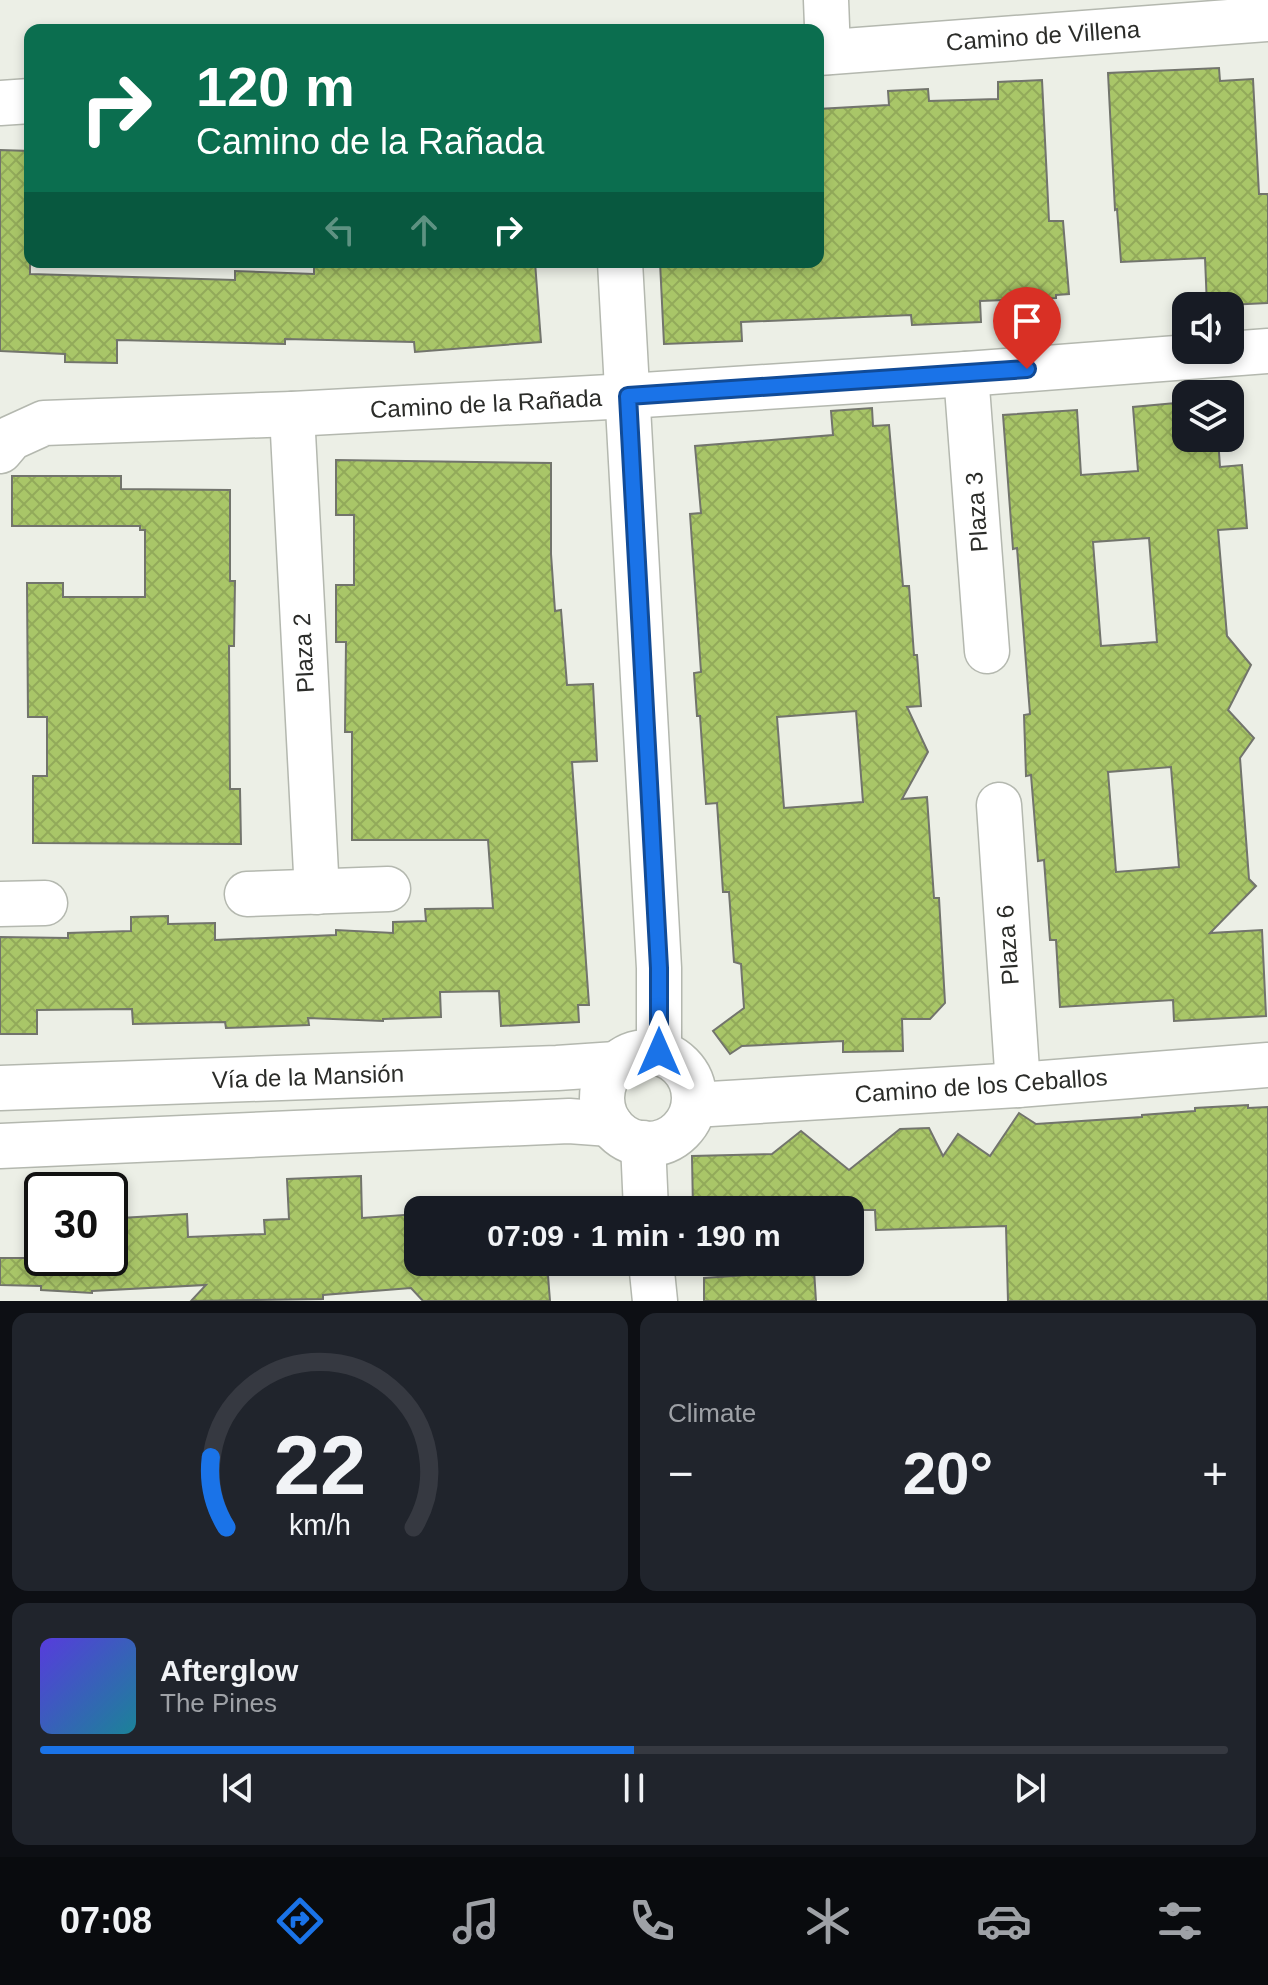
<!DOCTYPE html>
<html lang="en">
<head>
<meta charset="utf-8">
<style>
	:root { --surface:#171b24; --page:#20242c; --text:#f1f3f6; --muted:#9ea1a6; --line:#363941; --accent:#1a73e8 }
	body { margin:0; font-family:Arial,sans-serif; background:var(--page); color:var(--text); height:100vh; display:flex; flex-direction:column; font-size:30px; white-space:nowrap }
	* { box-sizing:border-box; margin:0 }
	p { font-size:26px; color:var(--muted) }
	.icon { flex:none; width:44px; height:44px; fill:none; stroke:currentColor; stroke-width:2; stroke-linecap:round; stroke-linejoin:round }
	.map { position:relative; height:1301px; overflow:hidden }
	.panel { display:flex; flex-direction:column; gap:12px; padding:12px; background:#0d0f14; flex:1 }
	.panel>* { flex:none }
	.hud { position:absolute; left:24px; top:24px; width:800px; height:244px; border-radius:16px; box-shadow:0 4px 12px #0003; background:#0b6e4f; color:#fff; overflow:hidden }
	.controls { position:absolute; left:1172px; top:292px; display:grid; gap:16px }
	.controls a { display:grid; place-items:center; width:72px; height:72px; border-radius:16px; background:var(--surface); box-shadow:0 4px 12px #0003; font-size:40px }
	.speed { position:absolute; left:24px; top:1172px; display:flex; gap:16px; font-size:40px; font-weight:700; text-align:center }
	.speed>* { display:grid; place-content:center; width:104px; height:104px; border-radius:50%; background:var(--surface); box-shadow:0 4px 12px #0003; line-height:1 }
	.speed .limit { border:4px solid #111; border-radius:12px; background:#fff; color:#111 }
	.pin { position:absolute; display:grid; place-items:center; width:68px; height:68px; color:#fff; margin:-82px -34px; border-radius:50% 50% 50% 0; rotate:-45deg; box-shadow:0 0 8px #0007 }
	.pin .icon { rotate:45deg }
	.me { position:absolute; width:88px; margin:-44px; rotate:0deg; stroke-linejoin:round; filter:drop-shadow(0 0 6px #0008) }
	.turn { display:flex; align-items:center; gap:28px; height:168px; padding:0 40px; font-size:36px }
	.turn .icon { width:104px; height:104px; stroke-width:2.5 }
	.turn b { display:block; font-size:56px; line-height:68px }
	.lanes { display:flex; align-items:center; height:76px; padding:0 40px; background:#0003; justify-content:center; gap:40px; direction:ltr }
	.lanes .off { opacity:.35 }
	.big { font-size:60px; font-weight:700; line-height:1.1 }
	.panel .tile { flex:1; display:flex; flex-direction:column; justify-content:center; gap:12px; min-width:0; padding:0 28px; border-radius:16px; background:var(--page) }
	.panel .dial { align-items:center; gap:0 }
	.dial svg { height:208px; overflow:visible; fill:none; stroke:var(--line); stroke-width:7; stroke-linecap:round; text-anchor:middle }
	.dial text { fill:var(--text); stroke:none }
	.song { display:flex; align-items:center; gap:24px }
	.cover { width:96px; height:96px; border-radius:12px; background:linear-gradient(135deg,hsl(250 70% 55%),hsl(190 70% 35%)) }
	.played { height:8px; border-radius:4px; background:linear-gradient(90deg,var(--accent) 50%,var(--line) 50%) }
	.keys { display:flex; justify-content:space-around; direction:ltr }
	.heat { display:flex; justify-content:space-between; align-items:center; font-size:44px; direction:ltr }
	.panel .tiles { flex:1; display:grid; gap:12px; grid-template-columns:1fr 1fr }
	.tile:last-child { grid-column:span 2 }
	.trip { position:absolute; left:404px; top:1196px; width:460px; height:80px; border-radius:16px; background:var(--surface); box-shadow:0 4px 12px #0003; font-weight:700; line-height:80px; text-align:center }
	.dock { display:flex; height:128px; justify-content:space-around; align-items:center; background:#090b0e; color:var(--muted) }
	.dock .icon { width:56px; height:56px }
	.dock .active { color:var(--accent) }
	.dock b { font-size:36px; color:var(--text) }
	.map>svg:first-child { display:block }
	.building { fill:url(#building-cross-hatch); stroke:#72746c; stroke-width:2; fill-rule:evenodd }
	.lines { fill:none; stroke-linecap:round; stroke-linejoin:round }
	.minor-casing { stroke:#b4b8af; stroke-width:47 }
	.minor { stroke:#fff; stroke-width:44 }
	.route-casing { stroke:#114b97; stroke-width:20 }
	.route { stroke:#1a73e8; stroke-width:14 }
	.labels { text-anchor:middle; stroke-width:7; stroke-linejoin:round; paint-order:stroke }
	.street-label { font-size:24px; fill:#2b2c29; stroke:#fff }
</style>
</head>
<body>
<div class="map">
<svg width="1268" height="1301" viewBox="0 0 1268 1301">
	<defs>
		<pattern id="building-cross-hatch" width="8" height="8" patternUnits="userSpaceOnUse" patternTransform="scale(2)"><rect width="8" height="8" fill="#a9c668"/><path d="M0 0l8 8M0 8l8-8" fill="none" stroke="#92aa5a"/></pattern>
	</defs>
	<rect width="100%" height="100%" fill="#ecefe6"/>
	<!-- building -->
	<g class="building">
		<path d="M1219,68L1220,81L1253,79L1259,194H1268V303L1207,306L1205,258L1121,262L1117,209L1115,210L1108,73Z"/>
		<path d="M1042,80L1049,221H1063L1069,294L1056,295V298L980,301L981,322L912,325L911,315L741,322L742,341L664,344L660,262H818V109L889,105L888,91L928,89L929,101L998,99V82Z"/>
		<path d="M0,150L30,151V274L235,280V271L314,274V264L408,266V262H535L541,342L415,352L414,342L285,339V344L117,340V363L65,362V354L0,351Z"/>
		<path d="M1186,402V438H1218L1220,467L1242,465L1247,528L1218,530L1227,636L1251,665L1228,710L1254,738L1240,758L1249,879L1256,886L1210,933L1262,930L1266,1016L1174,1021L1173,1000L1060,1007L1056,940H1050L1044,860L1038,861L1031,775L1026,776L1024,715L1030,714L1017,548L1013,549L1003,415L1077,410L1081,475L1138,471L1133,407ZM1149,538L1157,642L1101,646L1093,542ZM1171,767L1179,867L1116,872L1108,772Z"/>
		<path d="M872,408L873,426L889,425L903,586H909L914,655H917L921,706L907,707L928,752L902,799L927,797L934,898H939L945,1003L930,1019H902L903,1051L843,1052V1041L742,1046L730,1054L713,1031L744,1008L741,964L734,962L729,892H723L717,803L706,804L700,716H697L694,673L701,672L690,514L701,513L695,446L833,435L831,411ZM856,711L863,802L784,808L777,717Z"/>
		<path d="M336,460L551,463V554L555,611L561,610L567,685L593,684L597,761L572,762L589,1005H578L579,1022L501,1026L499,991L440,992L441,1017L383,1019V1021L308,1018L309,1025L226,1028L225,1022L133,1024L132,1009L37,1010V1034H0V937L68,938V933L131,931V917L168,916V924L215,923V940L336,935V930L393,933V922L426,921L425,909L493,908L488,840H352V732H345L346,642H336V585H354V515H336Z"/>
		<path d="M12,476H121V489L230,490V581H235L234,646H229L230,789H240L241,844L33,843V776H47V717H28L27,583H63V597H145V530H140V526H12Z"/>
		<path d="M1248,1105V1108L1268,1107V1301H1008L1006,1226L876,1230L875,1210H693L692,1156L772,1154L801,1131L849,1170L900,1129L929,1128L943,1156L958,1134L990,1156L1019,1113L1036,1124L1142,1117V1115L1195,1111V1108Z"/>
		<path d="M361,1176L362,1218L418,1214V1262H426L427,1272L547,1263L550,1301H423L411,1288L323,1295V1299L191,1301L206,1285L92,1291V1293L41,1290V1286L0,1285V1258H123L121,1218L187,1214L188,1237L265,1234L264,1220L289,1219L287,1179Z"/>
		<path d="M814,1270L816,1301H704V1278Z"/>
	</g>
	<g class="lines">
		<defs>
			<g id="minor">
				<path d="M826,0L828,52"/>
				<path d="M818,53L1268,19"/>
				<path d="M0,103L30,101"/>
				<path d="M620,262L659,968V1052"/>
				<path d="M966,374L987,651"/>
				<path d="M292,414L317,892"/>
				<path d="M0,451L11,438L44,423L292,414L628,396L966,374L1268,351"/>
				<path d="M999,805L1018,1085"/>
				<path d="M247,894L388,889"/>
				<path d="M0,904L45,903"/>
				<circle cx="648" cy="1098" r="46"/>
				<path d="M0,1088L557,1068L616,1064"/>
				<path d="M694,1105L1018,1085L1268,1065"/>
				<path d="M643,1143L646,1210"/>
				<path d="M0,1146L569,1121L610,1124"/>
				<path d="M651,1262L655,1301"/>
			</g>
		</defs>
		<!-- minor casing -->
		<use href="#minor" class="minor-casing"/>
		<!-- minor -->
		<use href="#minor" class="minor"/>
	</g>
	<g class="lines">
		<defs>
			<path id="route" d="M659,1052V968L628,396L1027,369"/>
		</defs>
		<!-- route casing -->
		<use href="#route" class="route-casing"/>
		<!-- route -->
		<use href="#route" class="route"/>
	</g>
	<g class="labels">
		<!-- street labels -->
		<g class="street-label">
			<text transform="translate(1043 36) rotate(-4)" y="8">Camino de Villena</text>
			<text transform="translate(486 404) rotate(-3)" y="8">Camino de la Rañada</text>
			<text transform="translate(977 512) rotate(-94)" y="8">Plaza 3</text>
			<text transform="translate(304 653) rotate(-93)" y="8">Plaza 2</text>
			<text transform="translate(1008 945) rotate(-94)" y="8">Plaza 6</text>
			<text transform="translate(308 1077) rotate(-2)" y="8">Vía de la Mansión</text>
			<text transform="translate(981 1086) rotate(-4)" y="8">Camino de los Ceballos</text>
		</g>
	</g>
</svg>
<div class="controls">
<a><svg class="icon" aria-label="sound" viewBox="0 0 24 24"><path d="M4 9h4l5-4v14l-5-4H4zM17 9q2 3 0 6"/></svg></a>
<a><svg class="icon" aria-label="layers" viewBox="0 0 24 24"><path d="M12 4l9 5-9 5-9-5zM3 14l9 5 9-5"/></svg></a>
</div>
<div class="speed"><div class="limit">30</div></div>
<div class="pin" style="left:1027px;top:369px;background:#d93025"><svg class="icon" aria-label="arrive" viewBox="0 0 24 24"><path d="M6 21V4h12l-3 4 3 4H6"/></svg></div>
<svg class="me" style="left:659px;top:1052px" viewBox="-20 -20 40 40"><path d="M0-17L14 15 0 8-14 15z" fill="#1a73e8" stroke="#fff" stroke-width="4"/></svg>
<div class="trip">07:09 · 1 min · 190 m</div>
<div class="hud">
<div class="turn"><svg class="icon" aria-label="right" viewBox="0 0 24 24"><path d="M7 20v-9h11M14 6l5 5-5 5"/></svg><div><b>120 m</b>Camino de la Rañada</div></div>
<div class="lanes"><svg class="icon off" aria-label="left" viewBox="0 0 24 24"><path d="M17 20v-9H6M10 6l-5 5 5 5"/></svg><svg class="icon off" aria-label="ahead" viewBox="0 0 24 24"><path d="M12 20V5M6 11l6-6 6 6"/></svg><svg class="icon" aria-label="right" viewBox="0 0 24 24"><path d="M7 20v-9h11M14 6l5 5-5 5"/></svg></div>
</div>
</div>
<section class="panel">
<div class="tiles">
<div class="tile dial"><svg viewBox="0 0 100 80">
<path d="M14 69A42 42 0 1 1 86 69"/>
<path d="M14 69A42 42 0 0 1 8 42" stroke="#1a73e8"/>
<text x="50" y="56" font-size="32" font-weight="700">22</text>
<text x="50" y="72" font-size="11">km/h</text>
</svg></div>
<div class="tile"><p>Climate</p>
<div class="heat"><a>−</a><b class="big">20°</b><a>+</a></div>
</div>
<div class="tile">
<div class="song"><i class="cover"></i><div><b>Afterglow</b><p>The Pines</p></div></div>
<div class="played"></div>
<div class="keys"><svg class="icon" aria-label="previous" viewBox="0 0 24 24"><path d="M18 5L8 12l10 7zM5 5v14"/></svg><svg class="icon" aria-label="pause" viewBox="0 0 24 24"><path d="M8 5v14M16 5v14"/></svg><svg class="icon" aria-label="next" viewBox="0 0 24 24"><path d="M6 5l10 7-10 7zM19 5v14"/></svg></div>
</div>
</div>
</section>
<nav class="dock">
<b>07:08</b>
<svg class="icon active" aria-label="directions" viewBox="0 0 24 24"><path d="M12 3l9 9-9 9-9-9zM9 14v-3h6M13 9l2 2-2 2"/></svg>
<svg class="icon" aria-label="music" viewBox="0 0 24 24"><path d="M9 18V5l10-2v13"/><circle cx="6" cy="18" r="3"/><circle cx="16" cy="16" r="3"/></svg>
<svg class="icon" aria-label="phone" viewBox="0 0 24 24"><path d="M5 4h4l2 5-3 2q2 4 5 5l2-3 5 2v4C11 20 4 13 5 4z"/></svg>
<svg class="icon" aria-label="climate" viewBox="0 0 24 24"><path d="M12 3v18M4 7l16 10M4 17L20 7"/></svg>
<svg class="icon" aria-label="car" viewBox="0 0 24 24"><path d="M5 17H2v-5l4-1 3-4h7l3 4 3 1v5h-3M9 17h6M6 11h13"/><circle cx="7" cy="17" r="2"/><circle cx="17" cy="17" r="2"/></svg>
<svg class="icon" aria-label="filters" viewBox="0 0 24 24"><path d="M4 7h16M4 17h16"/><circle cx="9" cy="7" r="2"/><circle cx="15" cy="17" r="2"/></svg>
</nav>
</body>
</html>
